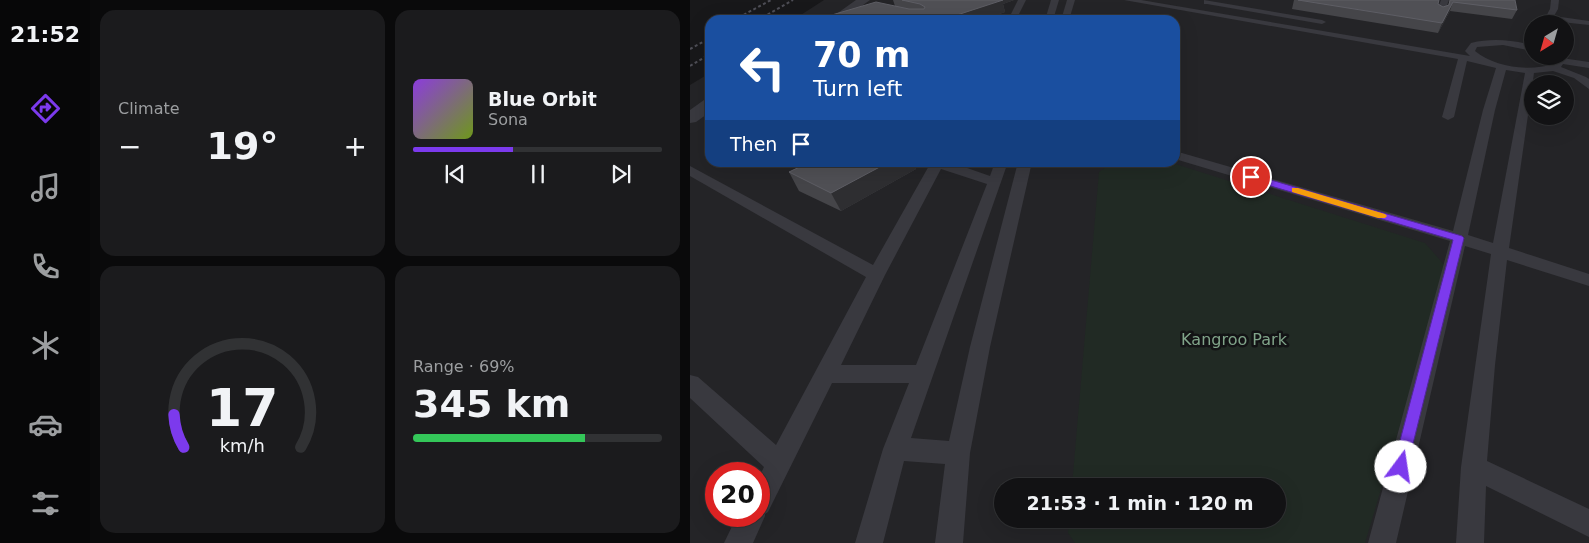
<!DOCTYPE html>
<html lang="en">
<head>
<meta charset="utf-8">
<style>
	:root { --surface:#121214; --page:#1b1b1d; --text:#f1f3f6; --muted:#9c9ea0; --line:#313234; --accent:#7c3aed }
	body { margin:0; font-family:"DejaVu Sans",sans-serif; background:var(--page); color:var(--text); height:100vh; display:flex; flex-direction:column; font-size:19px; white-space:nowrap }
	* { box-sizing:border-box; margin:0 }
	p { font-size:16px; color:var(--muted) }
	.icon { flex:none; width:28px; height:28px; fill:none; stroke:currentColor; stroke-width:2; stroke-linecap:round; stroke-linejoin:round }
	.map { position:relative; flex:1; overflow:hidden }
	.panel { display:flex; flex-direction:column; gap:10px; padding:10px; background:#0a0a0b; width:600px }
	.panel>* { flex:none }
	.banner { position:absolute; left:15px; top:15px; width:475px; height:152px; border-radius:15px; box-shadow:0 5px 20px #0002,0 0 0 1px var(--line); background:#1a4fa0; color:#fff; overflow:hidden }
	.needle { width:32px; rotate:217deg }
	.controls { position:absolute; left:834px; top:15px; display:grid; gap:10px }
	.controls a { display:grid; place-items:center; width:50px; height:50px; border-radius:50%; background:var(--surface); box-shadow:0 5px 20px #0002,0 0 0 1px var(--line); font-size:25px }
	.speed { position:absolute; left:15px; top:462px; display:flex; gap:10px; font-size:25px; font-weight:700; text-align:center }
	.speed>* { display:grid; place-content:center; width:65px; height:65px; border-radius:50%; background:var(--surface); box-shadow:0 5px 20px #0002,0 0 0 1px var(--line); line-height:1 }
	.speed .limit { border:8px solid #d22; background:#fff; color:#111 }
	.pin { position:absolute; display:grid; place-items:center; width:42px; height:42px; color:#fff; margin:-21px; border:2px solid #fff; border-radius:50%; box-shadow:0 1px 5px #0007 }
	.me { position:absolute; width:55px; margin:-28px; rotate:14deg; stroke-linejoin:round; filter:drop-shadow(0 0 4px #0008) }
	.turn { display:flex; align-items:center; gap:18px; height:105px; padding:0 25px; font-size:22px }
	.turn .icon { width:65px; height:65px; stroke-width:2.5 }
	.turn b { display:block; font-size:35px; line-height:42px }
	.then { display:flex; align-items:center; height:48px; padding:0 25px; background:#0003; gap:10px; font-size:19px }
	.big { font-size:38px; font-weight:700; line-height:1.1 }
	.panel .card { flex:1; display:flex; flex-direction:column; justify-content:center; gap:8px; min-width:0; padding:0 18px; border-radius:15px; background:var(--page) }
	.panel .dial { align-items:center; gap:0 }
	.dial svg { height:130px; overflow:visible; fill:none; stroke:var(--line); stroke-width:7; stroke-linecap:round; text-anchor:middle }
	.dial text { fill:var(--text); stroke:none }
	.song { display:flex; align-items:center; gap:15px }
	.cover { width:60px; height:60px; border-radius:8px; background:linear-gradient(135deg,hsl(270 70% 55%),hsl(80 70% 35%)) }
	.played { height:5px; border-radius:2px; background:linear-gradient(90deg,var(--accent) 40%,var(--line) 40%) }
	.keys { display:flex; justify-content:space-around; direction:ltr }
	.heat { display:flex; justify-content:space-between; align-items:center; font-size:28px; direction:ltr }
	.charge { height:8px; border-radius:4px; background:linear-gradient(90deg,#34c759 69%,var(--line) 0) }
	.panel .tiles { flex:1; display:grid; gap:10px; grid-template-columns:repeat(2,1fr) }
	.trip { position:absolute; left:304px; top:478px; width:292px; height:50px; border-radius:25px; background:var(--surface); box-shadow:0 5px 20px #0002,0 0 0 1px var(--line); font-weight:700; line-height:50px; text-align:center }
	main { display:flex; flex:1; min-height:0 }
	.menu { display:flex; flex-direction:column; width:90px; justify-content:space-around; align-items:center; background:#070708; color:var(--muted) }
	.menu .icon { width:35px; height:35px }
	.menu .selected { color:var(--accent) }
	.menu b { font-size:22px; color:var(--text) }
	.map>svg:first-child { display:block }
	.built { fill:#242427; fill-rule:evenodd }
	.green { fill:#212a24 }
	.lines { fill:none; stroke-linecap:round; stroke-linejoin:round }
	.service { fill:#39393f; fill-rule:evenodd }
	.minor { fill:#39393f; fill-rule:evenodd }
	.rail { stroke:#4e4e56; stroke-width:2; stroke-dasharray:3 2.5; stroke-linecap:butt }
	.wall { fill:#454549 }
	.shaded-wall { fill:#2e2e31 }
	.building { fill:#505055; stroke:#5e5e65 }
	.route { fill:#7c3aed; stroke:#51269a }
	.slow { fill:#f59e0b }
	.labels { text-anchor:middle; stroke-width:5; stroke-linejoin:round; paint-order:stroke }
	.park-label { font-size:16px; fill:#81a48a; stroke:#131315 }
</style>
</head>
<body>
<main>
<nav class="menu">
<b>21:52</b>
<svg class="icon selected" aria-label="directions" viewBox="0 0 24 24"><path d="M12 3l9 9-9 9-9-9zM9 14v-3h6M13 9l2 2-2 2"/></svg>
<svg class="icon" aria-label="music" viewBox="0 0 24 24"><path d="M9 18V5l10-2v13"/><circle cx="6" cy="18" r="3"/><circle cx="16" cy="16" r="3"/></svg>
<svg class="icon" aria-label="phone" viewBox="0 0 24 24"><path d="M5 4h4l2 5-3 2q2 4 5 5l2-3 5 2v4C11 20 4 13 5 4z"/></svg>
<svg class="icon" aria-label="climate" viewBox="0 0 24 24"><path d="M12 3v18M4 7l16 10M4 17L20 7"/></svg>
<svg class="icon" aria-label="car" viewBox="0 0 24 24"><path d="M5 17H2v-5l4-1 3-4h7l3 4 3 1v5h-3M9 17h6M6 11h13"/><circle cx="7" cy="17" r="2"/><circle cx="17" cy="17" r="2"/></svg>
<svg class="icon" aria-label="filters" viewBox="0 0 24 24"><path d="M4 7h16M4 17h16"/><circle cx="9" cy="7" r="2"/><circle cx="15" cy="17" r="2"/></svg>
</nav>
<section class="panel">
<div class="tiles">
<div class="card"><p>Climate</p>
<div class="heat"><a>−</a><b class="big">19°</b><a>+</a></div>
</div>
<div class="card">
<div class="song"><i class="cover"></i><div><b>Blue Orbit</b><p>Sona</p></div></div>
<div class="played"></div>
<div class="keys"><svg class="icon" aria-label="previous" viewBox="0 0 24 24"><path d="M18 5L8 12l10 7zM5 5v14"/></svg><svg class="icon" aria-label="pause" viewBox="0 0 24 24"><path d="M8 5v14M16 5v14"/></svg><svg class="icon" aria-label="next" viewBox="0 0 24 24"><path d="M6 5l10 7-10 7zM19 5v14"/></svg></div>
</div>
<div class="card dial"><svg viewBox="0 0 100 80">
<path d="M14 69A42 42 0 1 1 86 69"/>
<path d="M14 69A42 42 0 0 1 8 49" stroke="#7c3aed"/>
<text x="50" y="56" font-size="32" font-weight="700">17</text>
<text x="50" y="72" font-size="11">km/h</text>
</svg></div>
<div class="card"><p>Range · 69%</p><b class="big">345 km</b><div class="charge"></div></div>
</div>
</section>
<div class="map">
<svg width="899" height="543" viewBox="0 0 899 543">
	<rect width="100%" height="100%" fill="#18181a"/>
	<!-- built -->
	<path class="built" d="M134,0H899V543H0V85L20,73V162H485V20H103ZM842,24H875V56H842ZM842,84H875V116H842ZM26,474H69V516H26ZM312,486H588V519H312Z"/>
	<!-- green -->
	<path class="green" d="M422,163H482L735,243L757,268L675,543H385L378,533L379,519H588V486H382L409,172Z"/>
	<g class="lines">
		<!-- service -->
		<g class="service">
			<path d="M328,0H336L326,20H318Z"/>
			<path d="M361,0H369L363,20H355Z"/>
			<path d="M377,0H385L379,20H371Z"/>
			<path d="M434,0H451L780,56L775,51L781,43C802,38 821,40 842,45V51L813,45L787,47L785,51C804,67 839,72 863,64L858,56L899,62V68L873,64L871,67L896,77L899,79V89L884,78L863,71L844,73L819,248L899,274V286L817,260L805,365L797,461L899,509V537L796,486L794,543H766L771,467L801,254L775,246L706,543H678L760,241L485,159V151L763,231L793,110L806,68L777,61L764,117L758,120L752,117L768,59ZM816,70L835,73L803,243L778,235L805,110Z"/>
			<path d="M514,0L632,20L636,22L632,24L517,4H514Z"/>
			<path d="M751,0H759L754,13L750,15L746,13Z"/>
			<path d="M861,0H869L868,9L864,16L899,21V25L862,21L860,24H852L860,9Z"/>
			<path d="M239,162H260L300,176L305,162H318L221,438L259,441L280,347L328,162H342L300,347L280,453L273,543H245L255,464L214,461L193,543H165L193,449L219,383H142L78,512L75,514V516L63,543H34L47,516H69V477L74,467L0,398V375L8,377L86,445L176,277L0,176V166L183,265L240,164ZM251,169L297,184L226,365H151L195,275Z"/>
		</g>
		<!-- minor -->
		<g class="minor">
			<path d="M166,0H180L152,20H138Z"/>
			<path d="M20,99V112L6,122L0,123V110L14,100Z"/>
		</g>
		<!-- rail -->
		<g class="rail">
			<path d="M44,20L81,0"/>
			<path d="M68,20L103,0"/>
			<path d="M0,49L20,38"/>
			<path d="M0,66L20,54"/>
		</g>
	</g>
	<!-- wall -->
	<g class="wall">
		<path d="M203,0H324L313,4L315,12L292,20H136L135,17L205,6Z"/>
		<path d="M604,0H749L748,4L753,7L758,5L760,0L827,10L822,19L760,11L748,33L602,9Z"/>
		<path d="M120,162H223L226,169L151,211L109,191L99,172Z"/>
	</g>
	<!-- shaded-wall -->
	<g class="shaded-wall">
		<path d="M297,0H324L313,4L315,12L292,20H265L264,16Z"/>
		<path d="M763,2L760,11L748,33L752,23Z"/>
		<path d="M199,162H223L226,169L151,211L141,193Z"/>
	</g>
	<!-- building -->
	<g class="building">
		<path d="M212,0H313L264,16L283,20H145L135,17L186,2L219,9H234L235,7L230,4Z"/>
		<path d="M608,0H749L748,4L753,7L759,5L760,0H825L827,10L763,2L752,23Z"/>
		<path d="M120,162H199L141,193L99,172Z"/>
	</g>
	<!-- route -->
	<path class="route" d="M557,175H564L772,236L774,238L716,472L711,475L705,472L703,467L763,240L557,179Z"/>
	<!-- slow -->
	<path class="slow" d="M602,188H608L695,214L697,216L695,218H688L602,192Z"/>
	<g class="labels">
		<!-- park labels -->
		<g class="park-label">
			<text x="544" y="345">Kangroo Park</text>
		</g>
	</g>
</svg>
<div class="controls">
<a><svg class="needle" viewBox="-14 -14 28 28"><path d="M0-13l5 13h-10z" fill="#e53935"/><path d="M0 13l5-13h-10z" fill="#9c9ea0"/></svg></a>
<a><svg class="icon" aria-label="layers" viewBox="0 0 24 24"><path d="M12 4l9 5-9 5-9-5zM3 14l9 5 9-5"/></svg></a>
</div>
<div class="speed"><div class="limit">20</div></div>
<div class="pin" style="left:561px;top:177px;background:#d93025"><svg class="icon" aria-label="arrive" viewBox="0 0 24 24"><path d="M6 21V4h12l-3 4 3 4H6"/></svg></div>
<svg class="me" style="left:711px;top:467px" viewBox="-20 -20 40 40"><circle r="19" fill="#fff"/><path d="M0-13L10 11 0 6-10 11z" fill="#7c3aed"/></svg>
<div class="trip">21:53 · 1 min · 120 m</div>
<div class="banner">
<div class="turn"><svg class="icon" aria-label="left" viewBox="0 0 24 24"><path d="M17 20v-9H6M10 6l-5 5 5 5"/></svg><div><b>70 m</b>Turn left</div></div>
<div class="then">Then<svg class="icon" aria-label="arrive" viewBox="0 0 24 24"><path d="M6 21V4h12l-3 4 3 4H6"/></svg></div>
</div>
</div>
</main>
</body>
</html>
